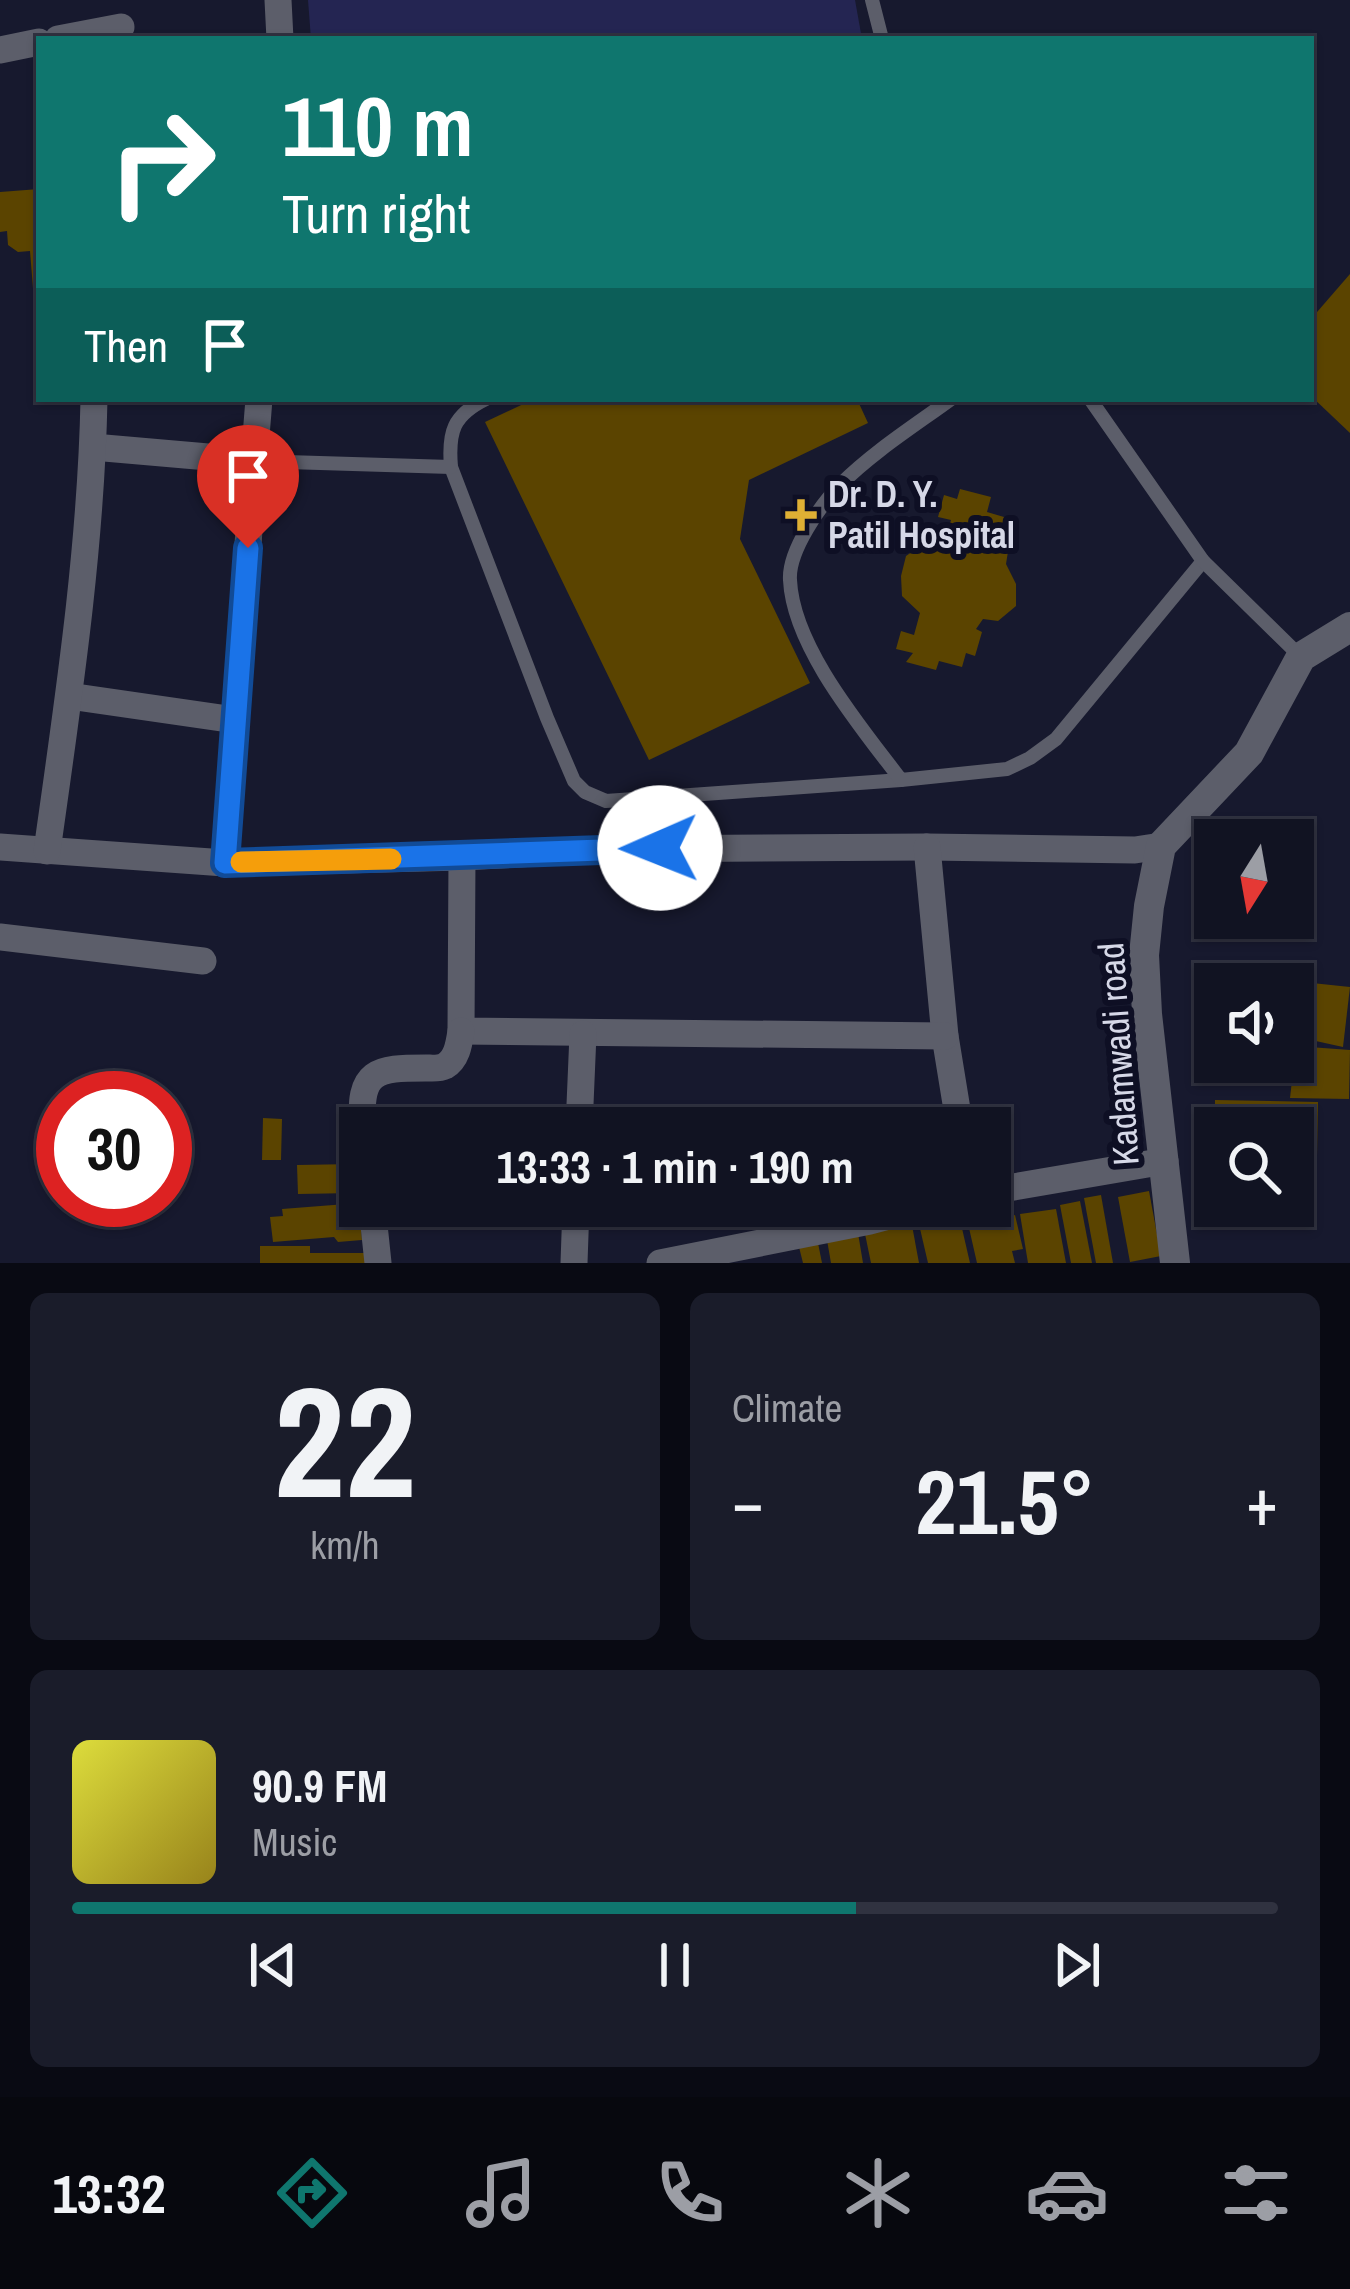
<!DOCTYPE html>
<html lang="en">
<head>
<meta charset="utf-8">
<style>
	:root { --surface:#111322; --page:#1a1c2a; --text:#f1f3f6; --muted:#9c9ea5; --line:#303240; --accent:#0f766e }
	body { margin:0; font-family:"Archivo Narrow",sans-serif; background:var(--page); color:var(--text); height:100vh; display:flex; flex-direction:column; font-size:45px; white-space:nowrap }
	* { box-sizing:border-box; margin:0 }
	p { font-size:39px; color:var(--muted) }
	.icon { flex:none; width:66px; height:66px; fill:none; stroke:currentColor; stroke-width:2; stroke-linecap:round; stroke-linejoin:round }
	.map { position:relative; height:1263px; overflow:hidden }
	.sheet { display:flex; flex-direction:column; gap:30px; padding:30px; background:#090a13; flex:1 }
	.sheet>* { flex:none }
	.banner { position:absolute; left:36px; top:36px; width:1278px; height:366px; border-radius:0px; box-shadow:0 3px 9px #0004,0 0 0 3px var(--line); background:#0f766e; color:#fff; overflow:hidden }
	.needle { width:78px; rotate:191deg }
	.controls { position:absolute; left:1194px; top:819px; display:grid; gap:24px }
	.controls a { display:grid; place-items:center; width:120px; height:120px; border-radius:0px; background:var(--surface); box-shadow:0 3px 9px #0004,0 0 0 3px var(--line); font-size:60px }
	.speed { position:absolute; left:36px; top:1071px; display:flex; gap:24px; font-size:60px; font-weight:700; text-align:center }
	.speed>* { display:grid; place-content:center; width:156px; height:156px; border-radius:50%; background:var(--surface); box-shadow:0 3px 9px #0004,0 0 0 3px var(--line); line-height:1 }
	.speed .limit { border:18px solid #d22; background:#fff; color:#111 }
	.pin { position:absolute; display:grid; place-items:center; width:102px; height:102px; color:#fff; margin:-123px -51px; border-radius:50% 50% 50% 0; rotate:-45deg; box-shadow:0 0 12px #0007 }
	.pin .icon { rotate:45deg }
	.me { position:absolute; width:132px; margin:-66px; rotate:269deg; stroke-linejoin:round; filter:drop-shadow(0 0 9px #0008) }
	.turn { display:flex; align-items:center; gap:42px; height:252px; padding:0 48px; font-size:54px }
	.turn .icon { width:156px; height:156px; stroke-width:2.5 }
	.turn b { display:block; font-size:84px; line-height:102px }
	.then { display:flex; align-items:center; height:114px; padding:0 48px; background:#0003; gap:24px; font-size:45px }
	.big { font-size:90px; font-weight:700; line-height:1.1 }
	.sheet .card { flex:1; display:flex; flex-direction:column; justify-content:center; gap:18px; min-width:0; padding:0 42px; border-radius:18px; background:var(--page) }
	.sheet .dial { align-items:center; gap:0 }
	.dial b { font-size:156px; line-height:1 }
	.song { display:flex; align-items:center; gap:36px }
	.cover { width:144px; height:144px; border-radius:18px; background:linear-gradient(135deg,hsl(60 70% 55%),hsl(50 70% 35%)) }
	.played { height:12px; border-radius:6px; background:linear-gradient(90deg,var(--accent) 65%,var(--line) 65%) }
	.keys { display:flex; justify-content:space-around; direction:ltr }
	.heat { display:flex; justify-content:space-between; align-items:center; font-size:66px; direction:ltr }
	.sheet .tiles { flex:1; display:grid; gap:30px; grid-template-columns:1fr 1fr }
	.card:last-child { grid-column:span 2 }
	.trip { position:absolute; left:339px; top:1107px; width:672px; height:120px; border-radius:0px; background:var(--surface); box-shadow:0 3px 9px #0004,0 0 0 3px var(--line); font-weight:700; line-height:120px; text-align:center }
	.dock { display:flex; height:192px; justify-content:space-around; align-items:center; background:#07080e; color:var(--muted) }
	.dock .icon { width:84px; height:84px }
	.dock .on { color:var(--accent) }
	.dock b { font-size:54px; color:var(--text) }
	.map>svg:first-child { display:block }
	.green { fill:#242552 }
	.building { fill:#5b4400 }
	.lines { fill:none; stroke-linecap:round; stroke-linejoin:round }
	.service { stroke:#5c5e6a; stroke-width:14 }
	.minor { stroke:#5c5e6a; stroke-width:27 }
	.tertiary { stroke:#5c5e6a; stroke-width:30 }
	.route-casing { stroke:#114b97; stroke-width:30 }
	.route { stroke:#1a73e8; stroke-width:21 }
	.slow { stroke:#f59e0b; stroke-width:21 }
	.poi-dot { fill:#dfb034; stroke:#0e0f24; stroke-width:4.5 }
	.labels { text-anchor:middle; stroke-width:12; stroke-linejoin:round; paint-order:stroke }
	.poi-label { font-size:36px; font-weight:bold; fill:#d6d8e7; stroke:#0e0f24; text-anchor:start }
	.street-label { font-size:36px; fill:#d6d8e7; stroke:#0e0f24 }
</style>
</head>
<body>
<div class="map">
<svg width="1350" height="1263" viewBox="0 0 1350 1263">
	<rect width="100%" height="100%" fill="#17192e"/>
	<!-- green -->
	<path class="green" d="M308,0H855L862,39H311Z"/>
	<!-- building -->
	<g class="building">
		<path d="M39,189V326H36L30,251L18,252L8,245L7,231L0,232V192Z"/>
		<path d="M1350,274V433L1311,396V319Z"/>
		<path d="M534,399H857L868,423L749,480L740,539L810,683L649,760L485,422Z"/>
		<path d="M960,489L991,497L987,512L1004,517L1001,531L1010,539L1006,564L1016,584V606L998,621L983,619L976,629L982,632L975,656L966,653L962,667L939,661L936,670L906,662L913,653L896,649L901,631L914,635L920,613L902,596L901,576L906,556L925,543H944L951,520L938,517L944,495L957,499Z"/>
		<path d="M1293,981L1350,987L1343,1047L1293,1036Z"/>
		<path d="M1296,1046L1350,1050L1349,1099L1290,1098Z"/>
		<path d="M1215,1100L1318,1102L1317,1156H1293V1128H1215Z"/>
		<path d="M263,1118L282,1119L281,1160H262Z"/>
		<path d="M355,1164V1193L298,1194L297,1165Z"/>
		<path d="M1149,1191L1161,1256L1130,1262L1118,1197Z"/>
		<path d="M1101,1195L1113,1263H1096L1084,1198Z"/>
		<path d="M1080,1201L1092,1263H1071L1060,1205Z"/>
		<path d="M359,1203L362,1240L338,1242L334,1237L273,1242L270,1217L283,1216L282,1209Z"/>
		<path d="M401,1206H437V1221L401,1222Z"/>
		<path d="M1056,1209L1066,1263H1028L1020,1214Z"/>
		<path d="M958,1211L970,1263H928L918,1220Z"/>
		<path d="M1015,1215L1023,1249L1012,1251L1015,1263H977L969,1228Z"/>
		<path d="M911,1220L919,1263H871L864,1229Z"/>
		<path d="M858,1233L863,1263H831L827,1240Z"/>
		<path d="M818,1243L822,1263H803L799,1247Z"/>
		<path d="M260,1246H310V1253H365V1263H260Z"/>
	</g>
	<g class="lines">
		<!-- service -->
		<g class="service">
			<path d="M872,0L882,39"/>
			<path d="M486,399C453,415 448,432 451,467L547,718L574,781L585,792L606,801L901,780"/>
			<path d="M951,399C914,426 873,452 841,484C821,504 788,551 790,580C793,647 861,727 901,780L1007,769L1030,758L1056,739L1203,561"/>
			<path d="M1090,399L1203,561L1301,657"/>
			<path d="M254,461L451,467"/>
		</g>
		<!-- minor -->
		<g class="minor">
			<path d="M278,0L280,39"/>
			<path d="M58,39L121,27"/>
			<path d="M0,50L39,42"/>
			<path d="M93,447L254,461L259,399"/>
			<path d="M69,696L235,720"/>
			<path d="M0,847L225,863L462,857L615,849L927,847L1135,850L1161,846"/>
			<path d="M927,847L945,1036L960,1128"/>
			<path d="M47,851C68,701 91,550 94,399"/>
			<path d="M462,857L461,1031L945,1036"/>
			<path d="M225,863L254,461"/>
			<path d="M0,937L203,961"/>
			<path d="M363,1128C358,1070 376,1068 426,1068C432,1068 439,1069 445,1066C457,1059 459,1044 461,1031"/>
			<path d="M579,1128L583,1034"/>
			<path d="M990,1191L1165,1161"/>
			<path d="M372,1206L378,1263"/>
			<path d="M574,1263L576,1206"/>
			<path d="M660,1263L870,1221L927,1206"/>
		</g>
		<!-- tertiary -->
		<path class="tertiary" d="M1175,1263L1147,1014L1144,955L1149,906L1161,846L1249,753L1301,657L1350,627"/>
	</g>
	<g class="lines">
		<defs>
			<path id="route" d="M248,548L225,863L660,848"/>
		</defs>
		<!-- route casing -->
		<use href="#route" class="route-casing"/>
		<!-- route -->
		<use href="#route" class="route"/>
		<!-- slow -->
		<path class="slow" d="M241,862L391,859"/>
	</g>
	<!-- markers -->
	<path class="poi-dot" d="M795 497h12v12h12v12h-12v12h-12v-12h-12v-12h12z"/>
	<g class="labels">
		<!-- poi labels -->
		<g class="poi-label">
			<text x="828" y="507">Dr. D. Y.<tspan x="828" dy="41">Patil Hospital</tspan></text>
		</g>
		<!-- street labels -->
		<g class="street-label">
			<text transform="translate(1118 1054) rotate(-94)" y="13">Kadamwadi road</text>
		</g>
	</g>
</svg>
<div class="controls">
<a><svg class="needle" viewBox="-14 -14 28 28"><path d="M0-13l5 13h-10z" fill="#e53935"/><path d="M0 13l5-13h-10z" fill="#9c9ea5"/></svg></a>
<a><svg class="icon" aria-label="sound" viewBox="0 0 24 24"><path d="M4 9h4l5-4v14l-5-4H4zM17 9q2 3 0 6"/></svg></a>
<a><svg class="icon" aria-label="search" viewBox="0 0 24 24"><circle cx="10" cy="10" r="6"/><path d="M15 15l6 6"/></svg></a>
</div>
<div class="speed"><div class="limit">30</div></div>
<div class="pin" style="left:248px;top:548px;background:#d93025"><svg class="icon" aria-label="arrive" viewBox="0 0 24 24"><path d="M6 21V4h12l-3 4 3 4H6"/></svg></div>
<svg class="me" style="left:660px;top:848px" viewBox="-20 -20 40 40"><circle r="19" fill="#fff"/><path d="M0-13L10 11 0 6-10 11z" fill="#1a73e8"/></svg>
<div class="trip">13:33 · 1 min · 190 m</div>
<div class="banner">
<div class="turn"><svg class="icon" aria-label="right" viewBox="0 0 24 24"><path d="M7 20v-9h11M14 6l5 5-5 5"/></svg><div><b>110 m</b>Turn right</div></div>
<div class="then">Then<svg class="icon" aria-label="arrive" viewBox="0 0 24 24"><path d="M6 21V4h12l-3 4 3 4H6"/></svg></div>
</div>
</div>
<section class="sheet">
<div class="tiles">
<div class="card dial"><b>22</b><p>km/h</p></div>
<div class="card"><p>Climate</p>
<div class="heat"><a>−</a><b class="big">21.5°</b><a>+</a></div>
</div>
<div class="card">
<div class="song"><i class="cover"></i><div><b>90.9 FM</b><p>Music</p></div></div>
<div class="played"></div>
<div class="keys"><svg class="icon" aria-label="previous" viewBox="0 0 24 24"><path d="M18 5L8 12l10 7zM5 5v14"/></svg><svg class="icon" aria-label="pause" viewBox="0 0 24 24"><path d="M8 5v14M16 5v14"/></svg><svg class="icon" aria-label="next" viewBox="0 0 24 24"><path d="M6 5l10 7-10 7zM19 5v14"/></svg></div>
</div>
</div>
</section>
<nav class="dock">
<b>13:32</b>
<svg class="icon on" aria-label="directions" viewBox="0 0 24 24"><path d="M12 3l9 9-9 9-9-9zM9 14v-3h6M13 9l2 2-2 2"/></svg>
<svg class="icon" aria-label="music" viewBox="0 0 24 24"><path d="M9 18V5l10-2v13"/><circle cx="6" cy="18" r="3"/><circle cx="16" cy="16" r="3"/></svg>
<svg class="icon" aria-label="phone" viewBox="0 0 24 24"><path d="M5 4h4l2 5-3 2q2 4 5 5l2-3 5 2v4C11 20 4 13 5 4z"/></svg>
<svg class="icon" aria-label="climate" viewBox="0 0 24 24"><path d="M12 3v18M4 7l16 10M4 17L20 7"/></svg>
<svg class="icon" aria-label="car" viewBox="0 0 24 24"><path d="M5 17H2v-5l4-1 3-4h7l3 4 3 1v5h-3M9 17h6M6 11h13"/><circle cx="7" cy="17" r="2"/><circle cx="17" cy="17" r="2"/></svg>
<svg class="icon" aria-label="filters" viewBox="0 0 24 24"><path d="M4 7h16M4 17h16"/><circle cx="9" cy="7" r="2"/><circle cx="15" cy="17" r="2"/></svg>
</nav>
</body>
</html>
